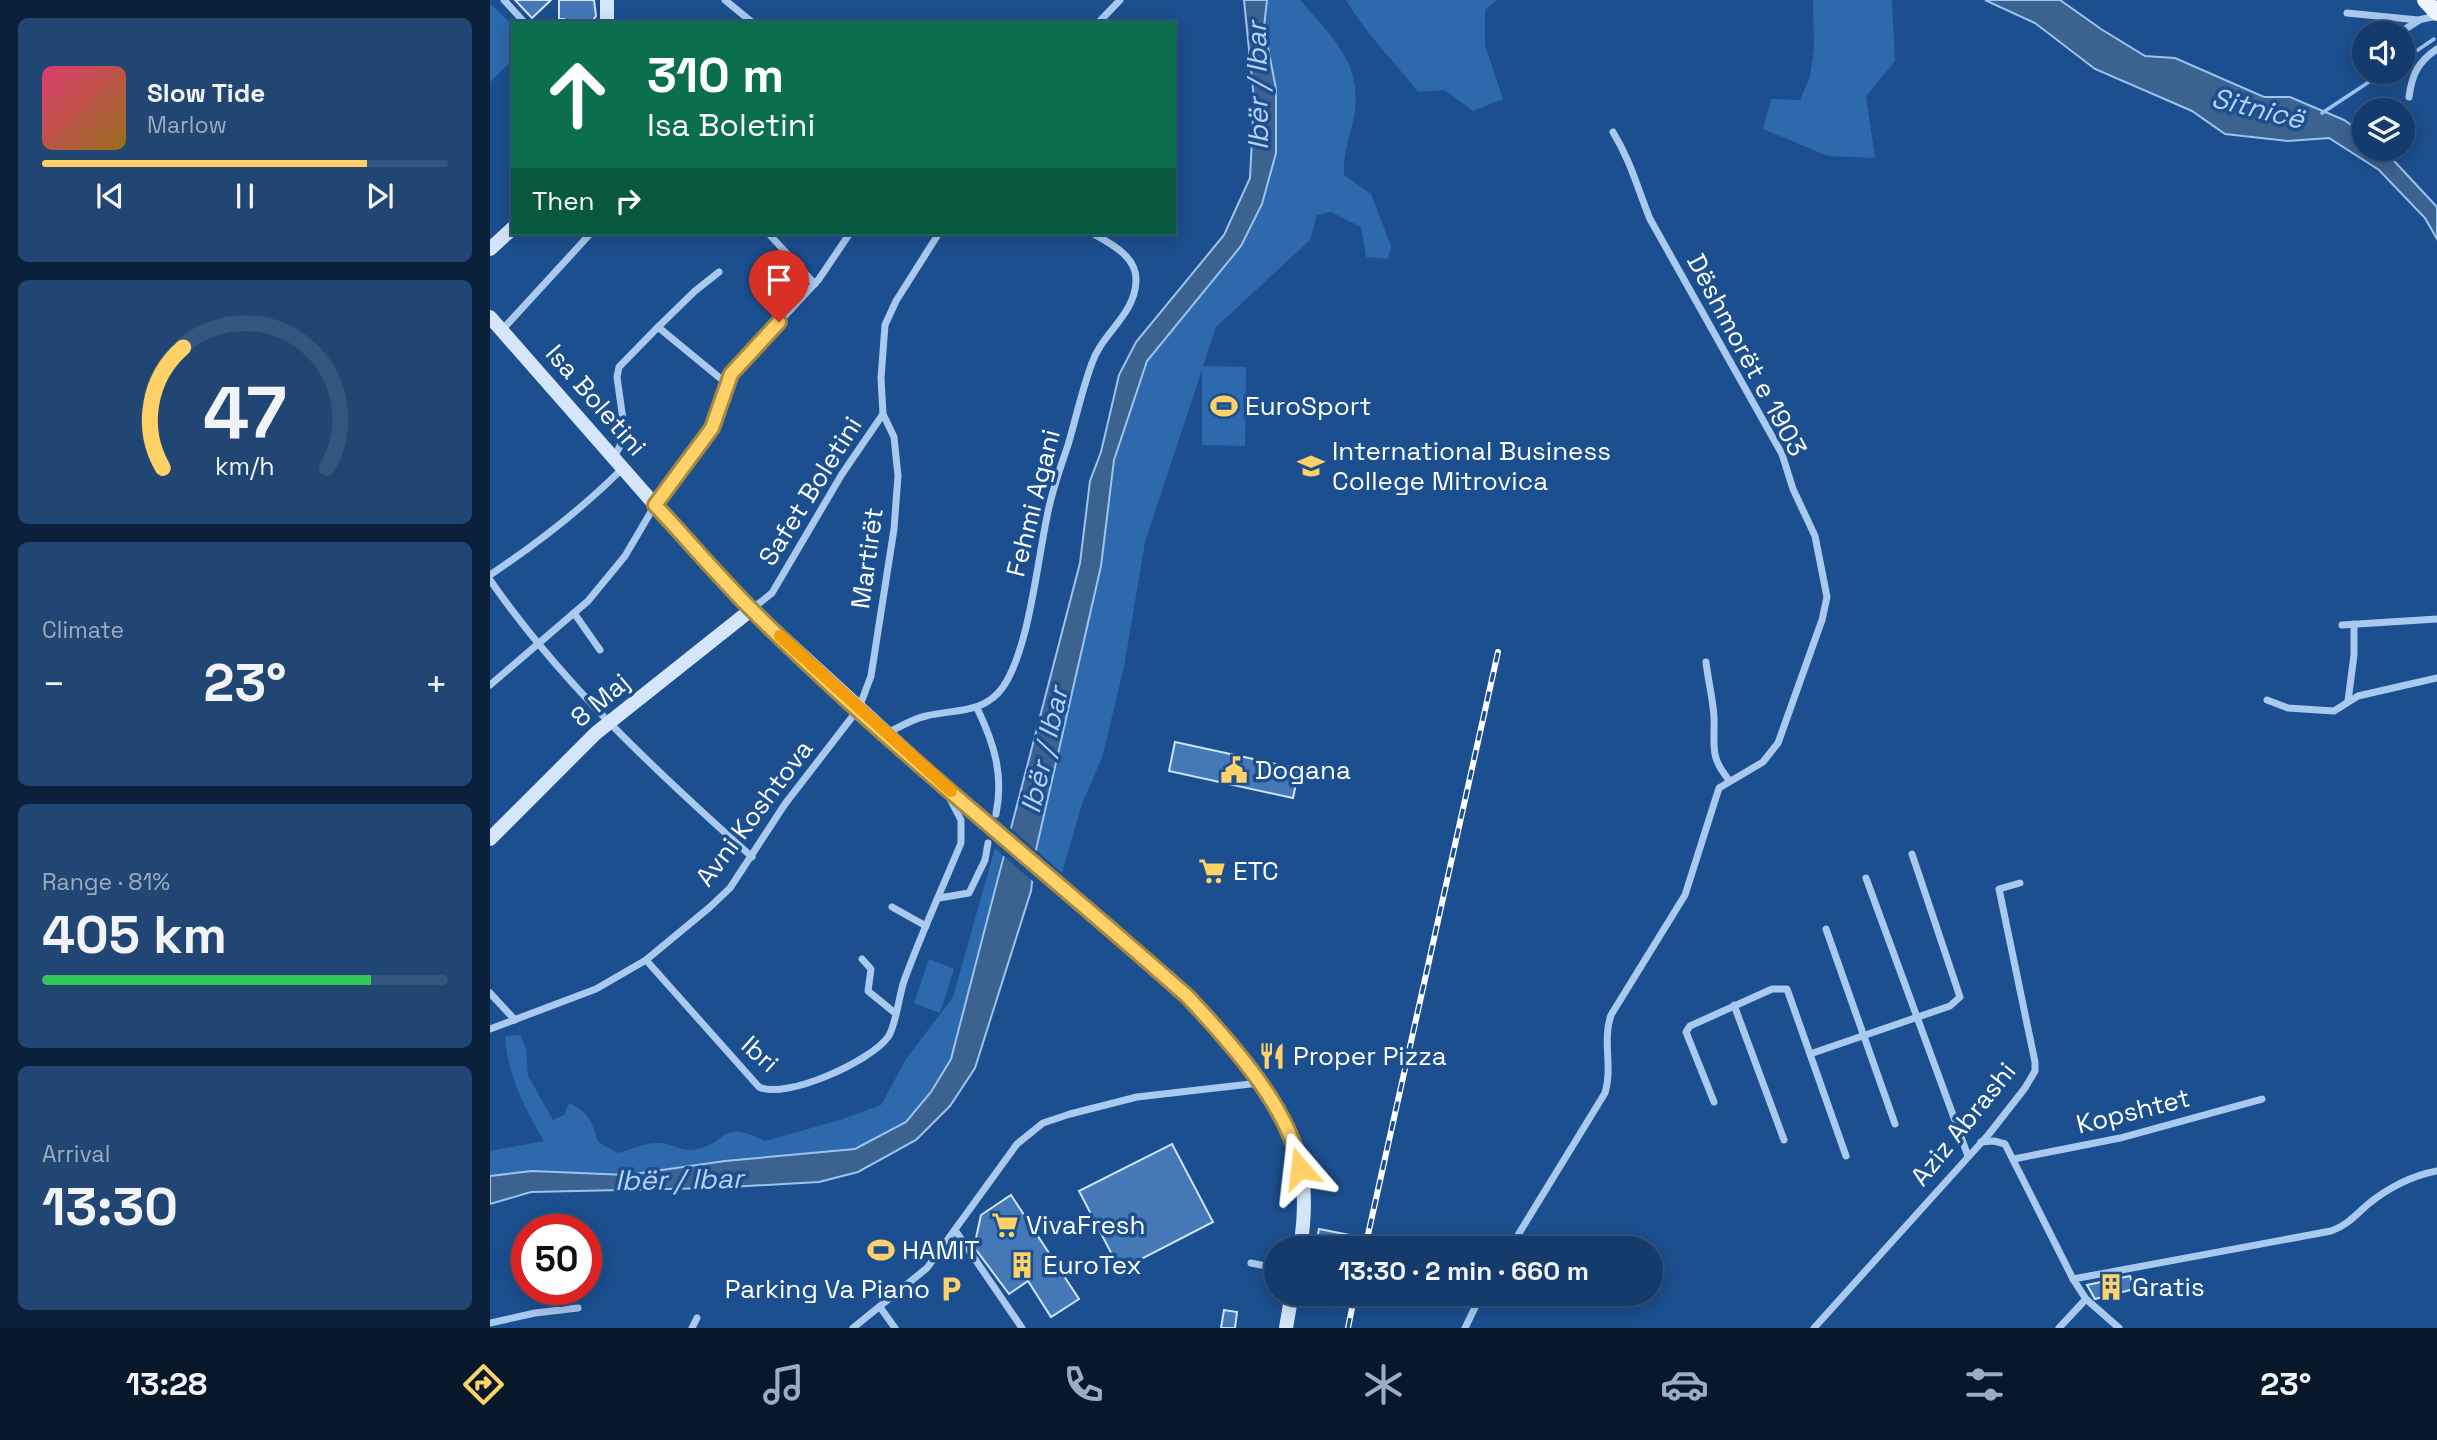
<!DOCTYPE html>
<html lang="en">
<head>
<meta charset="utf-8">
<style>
	:root { --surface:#143b6b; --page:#214673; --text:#f1f3f6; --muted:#9dadc1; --line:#33557e; --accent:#ffd166 }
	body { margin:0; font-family:"Space Grotesk",sans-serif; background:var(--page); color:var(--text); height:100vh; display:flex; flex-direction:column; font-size:26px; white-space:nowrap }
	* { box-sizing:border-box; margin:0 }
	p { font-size:23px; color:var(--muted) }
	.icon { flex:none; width:38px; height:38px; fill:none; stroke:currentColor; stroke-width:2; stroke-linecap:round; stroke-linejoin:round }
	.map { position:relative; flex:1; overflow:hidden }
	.side { display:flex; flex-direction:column; gap:18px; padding:18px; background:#0b203b; width:490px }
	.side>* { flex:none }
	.banner { position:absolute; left:21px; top:21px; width:665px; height:214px; border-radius:0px; box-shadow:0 4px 18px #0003,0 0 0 2px var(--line); background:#0b6e4f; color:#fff; overflow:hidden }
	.buttons { position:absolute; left:1862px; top:21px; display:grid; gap:14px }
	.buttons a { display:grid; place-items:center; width:63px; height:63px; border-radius:50%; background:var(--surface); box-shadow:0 4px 18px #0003,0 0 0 2px var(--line); font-size:35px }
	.speed { position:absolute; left:21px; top:1214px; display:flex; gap:14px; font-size:35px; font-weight:700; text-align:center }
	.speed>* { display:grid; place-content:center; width:91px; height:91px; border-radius:50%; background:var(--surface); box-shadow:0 4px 18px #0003,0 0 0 2px var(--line); line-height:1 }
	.speed .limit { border:10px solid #d22; background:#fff; color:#111 }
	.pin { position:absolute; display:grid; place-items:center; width:60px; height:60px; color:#fff; margin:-72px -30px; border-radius:50% 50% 50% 0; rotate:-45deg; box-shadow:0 0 7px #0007 }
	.pin .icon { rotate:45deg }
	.me { position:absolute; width:77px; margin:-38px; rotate:343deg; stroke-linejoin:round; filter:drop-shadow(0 0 5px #0008) }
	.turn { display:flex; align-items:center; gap:24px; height:147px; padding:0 21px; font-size:32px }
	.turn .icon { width:91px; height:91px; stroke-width:2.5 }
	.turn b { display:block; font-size:49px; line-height:60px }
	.then { display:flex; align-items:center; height:66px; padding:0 21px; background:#0003; gap:14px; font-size:26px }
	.big { font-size:52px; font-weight:600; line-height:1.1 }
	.side .card { flex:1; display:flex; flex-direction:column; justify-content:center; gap:10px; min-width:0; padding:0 24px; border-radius:10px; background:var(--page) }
	.side .dial { align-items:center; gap:0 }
	.dial svg { height:182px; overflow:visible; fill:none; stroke:var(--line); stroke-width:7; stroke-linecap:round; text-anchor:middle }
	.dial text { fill:var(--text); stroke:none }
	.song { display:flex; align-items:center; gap:21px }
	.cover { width:84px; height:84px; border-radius:10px; background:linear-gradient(135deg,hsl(340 70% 55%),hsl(40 70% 35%)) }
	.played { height:7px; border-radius:4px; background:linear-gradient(90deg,var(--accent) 80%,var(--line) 80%) }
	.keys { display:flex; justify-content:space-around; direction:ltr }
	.heat { display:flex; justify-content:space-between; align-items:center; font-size:38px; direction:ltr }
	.charge { height:10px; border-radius:5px; background:linear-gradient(90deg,#34c759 81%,var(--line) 0) }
	.trip { position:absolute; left:774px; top:1236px; width:399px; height:70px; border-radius:35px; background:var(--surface); box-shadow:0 4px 18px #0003,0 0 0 2px var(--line); font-weight:600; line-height:70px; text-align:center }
	.tabs { display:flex; height:112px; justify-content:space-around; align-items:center; background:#08182b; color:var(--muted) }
	.tabs .icon { width:49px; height:49px }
	.tabs .on { color:var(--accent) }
	.tabs b { font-size:32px; color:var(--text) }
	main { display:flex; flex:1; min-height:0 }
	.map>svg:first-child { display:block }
	.green { fill:#2e69ad }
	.water { fill:#3c6290; stroke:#9cc4f0; stroke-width:2 }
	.pier { fill:#1b4f8f }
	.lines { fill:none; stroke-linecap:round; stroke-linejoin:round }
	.stream { stroke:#9cc4f0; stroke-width:3.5 }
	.building { fill:#4478b7; stroke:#cfe3fa; stroke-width:2 }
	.street { stroke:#a9c9ee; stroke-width:7 }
	.secondary { stroke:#d6e6fa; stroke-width:14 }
	.primary { stroke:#f0f6ff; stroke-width:16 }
	.rail-casing { stroke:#fff; stroke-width:6 }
	.rail { stroke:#1b4f8f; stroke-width:3.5; stroke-dasharray:10; stroke-linecap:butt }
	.secondary-bridge { stroke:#d6e6fa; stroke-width:14 }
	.route-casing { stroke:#a68842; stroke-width:18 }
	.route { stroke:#ffd166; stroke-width:12 }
	.slow { stroke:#f59e0b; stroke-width:12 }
	.labels { text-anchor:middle; stroke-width:7; stroke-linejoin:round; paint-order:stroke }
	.street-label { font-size:26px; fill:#fff; stroke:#1b4f8f }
	.poi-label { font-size:26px; fill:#fff; stroke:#1b4f8f; text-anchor:start }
	.water-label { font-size:28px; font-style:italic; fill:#b5d3f5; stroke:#1b4f8f }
</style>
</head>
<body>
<main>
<section class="side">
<div class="card">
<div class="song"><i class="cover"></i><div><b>Slow Tide</b><p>Marlow</p></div></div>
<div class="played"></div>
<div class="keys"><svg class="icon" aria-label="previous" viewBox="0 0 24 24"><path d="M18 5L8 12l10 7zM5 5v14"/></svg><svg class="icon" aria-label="pause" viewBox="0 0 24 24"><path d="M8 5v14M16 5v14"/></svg><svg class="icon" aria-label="next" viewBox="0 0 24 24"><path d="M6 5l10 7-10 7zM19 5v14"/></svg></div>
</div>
<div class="card dial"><svg viewBox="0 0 100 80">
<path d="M14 69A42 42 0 1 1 86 69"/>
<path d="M14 69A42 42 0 0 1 23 16" stroke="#ffd166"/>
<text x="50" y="56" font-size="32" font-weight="700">47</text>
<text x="50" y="72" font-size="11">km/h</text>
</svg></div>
<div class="card"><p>Climate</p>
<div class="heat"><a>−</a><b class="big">23°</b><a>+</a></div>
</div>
<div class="card"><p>Range · 81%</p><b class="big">405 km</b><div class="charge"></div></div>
<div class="card"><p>Arrival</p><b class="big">13:30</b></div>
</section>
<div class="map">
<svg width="1947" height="1328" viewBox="0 0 1947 1328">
	<rect width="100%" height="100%" fill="#1b4f8f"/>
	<!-- green -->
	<g class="green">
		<path d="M777,0H810C841,36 874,64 864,117C859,138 853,154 854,175L881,194L901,246L898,259L876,257L871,227L841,212L827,215L820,240L726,327L713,366L756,367L755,446L712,445V370L655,542L634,667L612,758L592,804L572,873L546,850L611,566L624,460L657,361L751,246L772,204L786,153V89L774,26Z"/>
		<path d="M856,0H1007L995,10V45L1013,99L983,111L955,90L928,92C904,61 876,34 856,0Z"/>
		<path d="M1323,0H1402L1405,61L1376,96L1385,158L1338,156L1273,129L1281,99L1310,100L1320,77L1324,49Z"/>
		<path d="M0,3L23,26V60L0,82Z"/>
		<path d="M505,848L512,854L508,878L461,1059L441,1092L416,1122L365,1149L235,1161L137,1175L42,1171L0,1176V1151L54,1141C35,1109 17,1074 15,1036L30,1035L36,1048L38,1076L63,1120L74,1115L79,1103C99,1112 103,1123 108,1142L128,1153C141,1149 156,1142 170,1143C180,1143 191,1151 201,1150C237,1147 228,1117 275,1141L350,1120L391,1105L416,1059L463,997Z"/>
		<path d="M439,959L464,969L450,1013L424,1003Z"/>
	</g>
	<!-- water -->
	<g class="water">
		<path d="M754,0H777L774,27L786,89V153L772,204L751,246L657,361L624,460L611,566L546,850L541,891L485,1068L460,1106L426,1140L368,1172L329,1182L223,1188L41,1192L0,1204V1176L42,1171L137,1175L235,1161L365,1149L416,1122L441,1092L461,1059L590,563L600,481L611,452L629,375L646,342L734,235L760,178L764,99Z"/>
		<path d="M1495,0H1570L1611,29L1655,56L1685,58L1774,97H1800L1854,120L1874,134V149H1893L1947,207V239L1935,218L1889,170L1839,138L1798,141L1735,134L1702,111L1605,69L1545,23Z"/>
	</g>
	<!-- pier -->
	<path class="pier" d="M516,824L549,853L545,883L509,852Z"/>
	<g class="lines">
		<!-- stream -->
		<g class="stream">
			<path d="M1913,60L1944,39"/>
			<path d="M1832,113L1894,72"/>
		</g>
	</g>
	<!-- building -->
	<g class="building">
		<path d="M25,0H61L42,18Z"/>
		<path d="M69,0H104L106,16L101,23H74V19H69Z"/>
		<path d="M685,742L809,769L803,798L679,771Z"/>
		<path d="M682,1144L723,1222L630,1270L589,1191Z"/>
		<path d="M521,1195L589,1299L561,1317L538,1281L519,1294L484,1247L491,1215Z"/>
		<path d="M829,1229L860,1235L857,1248H825Z"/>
		<path d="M1640,1276L1644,1289L1605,1299L1597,1285Z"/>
		<path d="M811,1293H848L845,1307L811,1299Z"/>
		<path d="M734,1310L747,1312L745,1328H731Z"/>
	</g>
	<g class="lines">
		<!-- street -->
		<g class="street">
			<path d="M14,0L35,23"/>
			<path d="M235,0L263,23"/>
			<path d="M1857,13L1928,20L1947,16"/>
			<path d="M608,23L630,0"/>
			<path d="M1909,33L1928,21"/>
			<path d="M1919,97C1922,74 1928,62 1947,49"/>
			<path d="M278,233L325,284"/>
			<path d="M168,327L205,291L229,272"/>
			<path d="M12,330L101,233"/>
			<path d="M124,457L130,446L134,427L127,377L129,367L168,327L236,383"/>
			<path d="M0,575C48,543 92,509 133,468"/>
			<path d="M0,580C73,685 167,772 262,857"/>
			<path d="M262,609L282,593L352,474L393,414L391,378L395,325L406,301L449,233"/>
			<path d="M84,613L110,650"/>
			<path d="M1852,625L1947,619"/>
			<path d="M1216,662C1218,680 1223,699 1224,717C1225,746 1219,756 1239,780"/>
			<path d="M0,685L98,601L135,556L165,505L222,428L241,374L329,279L360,233"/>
			<path d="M1777,700L1798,708L1844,711L1868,696L1947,678"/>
			<path d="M1858,701L1864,655V624"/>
			<path d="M487,708C504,743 514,775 506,814"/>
			<path d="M397,733C410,727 422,719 436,716C465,709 494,714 513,687C539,649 547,563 557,517C561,493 570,469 578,445C586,418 592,390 602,363C612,333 645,315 646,281C647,256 621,244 602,233"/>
			<path d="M1376,878L1478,1156"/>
			<path d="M449,898L479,893L495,860L498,843"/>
			<path d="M402,907L436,926"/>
			<path d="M1336,929L1405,1124"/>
			<path d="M372,959L381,969L378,991L405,1013"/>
			<path d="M156,960L269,1087C296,1100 381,1061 398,1037C406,1026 409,995 414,981C431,934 452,889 471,843V820L458,795"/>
			<path d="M0,993L25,1020"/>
			<path d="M1244,1005L1294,1140"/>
			<path d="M0,1029L106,989L156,960L220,907L240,888L295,804L369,708L381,676L404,529L408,476L404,437L393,414"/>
			<path d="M1320,1054L1460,1006L1470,997L1422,854"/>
			<path d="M1224,1102L1196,1032L1200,1026L1282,989H1297L1356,1156"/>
			<path d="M1491,1142L1504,1141L1515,1144L1583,1279L1596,1299L1629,1328"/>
			<path d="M1524,1159L1630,1138L1772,1099"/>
			<path d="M465,1230L532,1328"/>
			<path d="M1020,1248L1115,1093C1123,1067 1112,1040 1121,1015L1195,895L1229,788L1273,762L1288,743L1332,620L1337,597L1325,536L1303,489L1292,454L1160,219C1147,187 1141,162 1123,132"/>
			<path d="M761,1263L786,1268"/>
			<path d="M1583,1279L1841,1231C1856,1226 1866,1215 1877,1205C1898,1188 1920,1176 1947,1171"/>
			<path d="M390,1307L405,1328"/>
			<path d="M0,1323L45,1313L88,1308"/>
			<path d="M202,1328L207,1318"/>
			<path d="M363,1328L437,1268L527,1144L553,1123L580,1114L647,1097L769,1083"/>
			<path d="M975,1328L992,1293"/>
			<path d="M1324,1328L1499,1134L1535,1088L1545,1071V1062L1509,889L1530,883"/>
			<path d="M1569,1328L1596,1299"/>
		</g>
		<!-- secondary -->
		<g class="secondary">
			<path d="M117,23V0"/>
			<path d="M0,249L23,228"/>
			<path d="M0,317L165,505L262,609L446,778"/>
			<path d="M0,839L106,733L262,609"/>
			<path d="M600,913C668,969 734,1024 780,1101C790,1117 801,1134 807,1152C816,1182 815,1218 810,1248"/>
			<path d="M796,1328L802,1293"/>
		</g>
		<!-- primary -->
		<path class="primary" d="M1935,0L1947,13"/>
		<defs>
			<g id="rail">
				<path d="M875,1248L1008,652"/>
				<path d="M858,1328L865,1293"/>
			</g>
		</defs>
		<!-- rail casing -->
		<use href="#rail" class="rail-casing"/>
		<!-- rail -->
		<use href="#rail" class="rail"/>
		<!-- secondary-bridge -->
		<path class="secondary-bridge" d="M446,778L600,913"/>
	</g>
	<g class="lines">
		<defs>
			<path id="route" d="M289,322L241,374L222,428L165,505C197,539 228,576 262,610C400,747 553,868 698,997C739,1041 800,1108 810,1168"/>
		</defs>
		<!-- route casing -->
		<use href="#route" class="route-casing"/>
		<!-- route -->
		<use href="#route" class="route"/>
		<!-- slow -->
		<path class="slow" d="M290,636L461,791"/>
	</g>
	<!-- icons -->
	<defs>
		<symbol id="stadium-bare" viewBox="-9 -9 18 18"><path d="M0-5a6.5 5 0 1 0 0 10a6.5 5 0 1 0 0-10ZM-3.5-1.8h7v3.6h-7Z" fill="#ffd166" stroke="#1b4f8f" stroke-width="2.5" paint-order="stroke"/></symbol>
		<symbol id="university-bare" viewBox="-9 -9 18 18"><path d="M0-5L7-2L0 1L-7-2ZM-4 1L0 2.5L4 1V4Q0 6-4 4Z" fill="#ffd166" stroke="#1b4f8f" stroke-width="2.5" paint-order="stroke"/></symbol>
		<symbol id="civic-bare" viewBox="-9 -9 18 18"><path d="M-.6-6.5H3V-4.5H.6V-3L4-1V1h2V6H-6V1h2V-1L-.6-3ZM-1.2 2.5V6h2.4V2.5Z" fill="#ffd166" stroke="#1b4f8f" stroke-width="2.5" paint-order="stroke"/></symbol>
		<symbol id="supermarket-bare" viewBox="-9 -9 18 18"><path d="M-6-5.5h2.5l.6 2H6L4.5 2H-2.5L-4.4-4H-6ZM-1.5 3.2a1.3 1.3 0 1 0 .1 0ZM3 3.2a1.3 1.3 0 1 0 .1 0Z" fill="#ffd166" stroke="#1b4f8f" stroke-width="2.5" paint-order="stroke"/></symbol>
		<symbol id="restaurant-bare" viewBox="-9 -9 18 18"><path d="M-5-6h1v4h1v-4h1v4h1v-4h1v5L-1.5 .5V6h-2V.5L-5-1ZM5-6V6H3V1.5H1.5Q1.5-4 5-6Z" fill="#ffd166" stroke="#1b4f8f" stroke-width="2.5" paint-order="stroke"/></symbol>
		<symbol id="building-bare" viewBox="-9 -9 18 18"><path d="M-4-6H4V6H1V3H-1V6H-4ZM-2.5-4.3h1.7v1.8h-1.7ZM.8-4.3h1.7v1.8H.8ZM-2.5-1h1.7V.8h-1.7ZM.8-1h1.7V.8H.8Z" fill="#ffd166" stroke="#1b4f8f" stroke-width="2.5" paint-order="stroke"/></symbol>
		<symbol id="parking-bare" viewBox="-9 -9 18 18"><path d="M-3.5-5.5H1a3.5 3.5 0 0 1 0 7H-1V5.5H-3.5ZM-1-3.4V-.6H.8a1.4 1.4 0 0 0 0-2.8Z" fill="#ffd166" stroke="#1b4f8f" stroke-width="2.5" paint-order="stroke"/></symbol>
	</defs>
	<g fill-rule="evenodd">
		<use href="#stadium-bare" x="715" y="387" width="38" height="38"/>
		<use href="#university-bare" x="802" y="447" width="38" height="38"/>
		<use href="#civic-bare" x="725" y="751" width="38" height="38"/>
		<use href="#supermarket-bare" x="703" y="852" width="38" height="38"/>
		<use href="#restaurant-bare" x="763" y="1037" width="38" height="38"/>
		<use href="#supermarket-bare" x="496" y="1206" width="38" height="38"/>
		<use href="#stadium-bare" x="372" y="1231" width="38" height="38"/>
		<use href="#building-bare" x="513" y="1246" width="38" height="38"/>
		<use href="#building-bare" x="1602" y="1268" width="38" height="38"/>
		<use href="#parking-bare" x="442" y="1270" width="38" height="38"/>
	</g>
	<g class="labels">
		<!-- street labels -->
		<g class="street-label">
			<text transform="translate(1257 355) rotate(62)" y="9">Dëshmorët e 1903</text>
			<text transform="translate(106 400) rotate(49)" y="9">Isa Boletini</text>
			<text transform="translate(320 491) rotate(-58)" y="9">Safet Boletini</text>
			<text transform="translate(543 503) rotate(-76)" y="9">Fehmi Agani</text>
			<text transform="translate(377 558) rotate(-82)" y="9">Martirët</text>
			<text transform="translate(110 700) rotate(-40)" y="9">8 Maj</text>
			<text transform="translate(264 813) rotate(-53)" y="9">Avni Koshtova</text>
			<text transform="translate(270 1054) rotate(42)" y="9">Ibri</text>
			<text transform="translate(1643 1111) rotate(-14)" y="9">Kopshtet</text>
			<text transform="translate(1473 1124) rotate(-51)" y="9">Aziz Abrashi</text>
		</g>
		<!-- poi labels -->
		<g class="poi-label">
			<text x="755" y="415">EuroSport</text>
			<text x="842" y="460">International Business<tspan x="842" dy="30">College Mitrovica</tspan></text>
			<text x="765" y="779">Dogana</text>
			<text x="743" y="880">ETC</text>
			<text x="803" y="1065">Proper Pizza</text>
			<text x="536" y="1234">VivaFresh</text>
			<text x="412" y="1259">HAMIT</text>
			<text x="553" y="1274">EuroTex</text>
			<text x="1642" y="1296">Gratis</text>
			<text x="440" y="1298" text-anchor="end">Parking Va Piano</text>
		</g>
		<!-- water labels -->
		<g class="water-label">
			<text transform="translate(767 86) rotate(-91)" y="10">Ibër / Ibar</text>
			<text transform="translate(1768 108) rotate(14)" y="10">Sitnicë</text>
			<text transform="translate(554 750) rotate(-77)" y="10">Ibër / Ibar</text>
			<text transform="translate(189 1179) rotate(-1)" y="10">Ibër / Ibar</text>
		</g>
	</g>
</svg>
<div class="buttons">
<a><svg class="icon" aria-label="sound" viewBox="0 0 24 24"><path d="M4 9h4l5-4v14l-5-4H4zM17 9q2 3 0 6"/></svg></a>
<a><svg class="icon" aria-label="layers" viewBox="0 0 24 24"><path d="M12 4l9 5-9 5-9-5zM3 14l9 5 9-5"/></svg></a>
</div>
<div class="speed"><div class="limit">50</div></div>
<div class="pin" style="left:289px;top:322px;background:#d93025"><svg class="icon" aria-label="arrive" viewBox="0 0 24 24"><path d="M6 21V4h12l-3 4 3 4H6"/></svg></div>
<svg class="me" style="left:810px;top:1168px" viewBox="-20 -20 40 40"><path d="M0-17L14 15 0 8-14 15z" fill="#ffd166" stroke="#fff" stroke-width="4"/></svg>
<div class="trip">13:30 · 2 min · 660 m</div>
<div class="banner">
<div class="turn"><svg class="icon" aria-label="ahead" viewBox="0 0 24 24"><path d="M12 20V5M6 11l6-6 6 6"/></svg><div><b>310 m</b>Isa Boletini</div></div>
<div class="then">Then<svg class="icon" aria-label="right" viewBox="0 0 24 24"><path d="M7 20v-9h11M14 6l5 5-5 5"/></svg></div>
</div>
</div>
</main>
<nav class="tabs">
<b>13:28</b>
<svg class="icon on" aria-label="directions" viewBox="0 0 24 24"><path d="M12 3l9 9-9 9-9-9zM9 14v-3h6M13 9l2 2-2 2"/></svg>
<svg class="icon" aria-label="music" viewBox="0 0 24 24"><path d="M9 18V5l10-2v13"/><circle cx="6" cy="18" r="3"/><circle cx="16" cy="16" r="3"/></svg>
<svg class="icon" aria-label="phone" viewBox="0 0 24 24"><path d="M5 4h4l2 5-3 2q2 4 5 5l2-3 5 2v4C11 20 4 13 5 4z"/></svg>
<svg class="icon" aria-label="climate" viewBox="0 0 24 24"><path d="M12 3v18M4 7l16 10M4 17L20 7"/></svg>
<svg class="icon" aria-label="car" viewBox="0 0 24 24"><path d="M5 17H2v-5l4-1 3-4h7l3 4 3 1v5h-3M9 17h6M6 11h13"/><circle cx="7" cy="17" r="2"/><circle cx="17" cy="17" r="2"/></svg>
<svg class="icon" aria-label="filters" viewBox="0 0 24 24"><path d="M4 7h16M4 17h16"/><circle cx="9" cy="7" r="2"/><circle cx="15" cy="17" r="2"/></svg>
<b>23°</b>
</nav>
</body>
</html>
